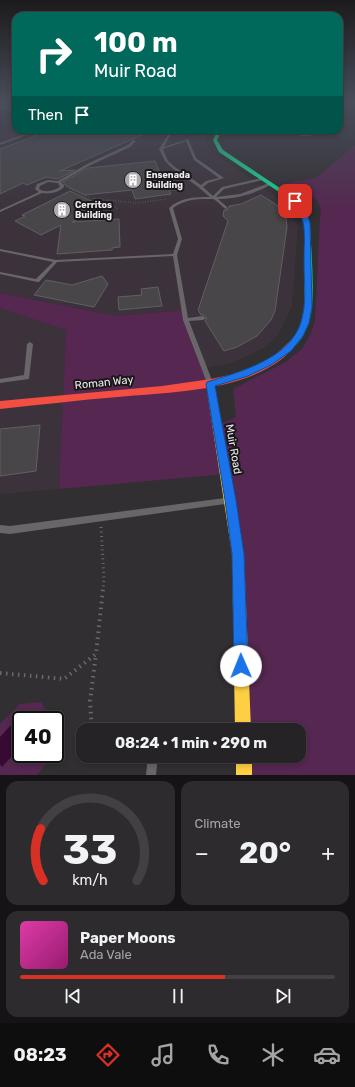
<!DOCTYPE html>
<html lang="en">
<head>
<meta charset="utf-8">
<style>
	:root { --surface:#262326; --page:#2e2b2e; --text:#f1f3f6; --muted:#a4a4a7; --line:#424043; --accent:#d93025 }
	body { margin:0; font-family:Rubik,sans-serif; background:var(--page); color:var(--text); height:100vh; display:flex; flex-direction:column; font-size:15px; white-space:nowrap }
	* { box-sizing:border-box; margin:0 }
	p { font-size:13px; color:var(--muted) }
	.icon { flex:none; width:22px; height:22px; fill:none; stroke:currentColor; stroke-width:2; stroke-linecap:round; stroke-linejoin:round }
	.map { position:relative; height:775px; overflow:hidden }
	.details { display:flex; flex-direction:column; gap:6px; padding:6px; background:#151315; flex:1 }
	.details>* { flex:none }
	.hud { position:absolute; left:12px; top:12px; width:331px; height:122px; border-radius:12px; box-shadow:0 2px 6px #0003,0 0 0 1px var(--line); background:#00695c; color:#fff; overflow:hidden }
	.speed { position:absolute; left:12px; top:711px; display:flex; gap:8px; font-size:20px; font-weight:700; text-align:center }
	.speed>* { display:grid; place-content:center; width:52px; height:52px; border-radius:50%; background:var(--surface); box-shadow:0 2px 6px #0003,0 0 0 1px var(--line); line-height:1 }
	.speed .limit { border:2px solid #111; border-radius:6px; background:#fff; color:#111 }
	.pin { position:absolute; display:grid; place-items:center; width:34px; height:34px; color:#fff; margin:-17px; border-radius:8px; box-shadow:0 2px 6px #0006 }
	.me { position:absolute; width:44px; margin:-22px; rotate:359deg; stroke-linejoin:round; filter:drop-shadow(0 0 3px #0008) }
	.turn { display:flex; align-items:center; gap:14px; height:84px; padding:0 16px; font-size:18px }
	.turn .icon { width:52px; height:52px; stroke-width:2.5 }
	.turn b { display:block; font-size:28px; line-height:34px }
	.then { display:flex; align-items:center; height:38px; padding:0 16px; background:#0003; gap:8px; font-size:15px }
	.big { font-size:30px; font-weight:700; line-height:1.1 }
	.details .widget { flex:1; display:flex; flex-direction:column; justify-content:center; gap:6px; min-width:0; padding:0 14px; border-radius:12px; background:var(--page) }
	.details .dial { align-items:center; gap:0 }
	.dial svg { height:104px; overflow:visible; fill:none; stroke:var(--line); stroke-width:7; stroke-linecap:round; text-anchor:middle }
	.dial text { fill:var(--text); stroke:none }
	.song { display:flex; align-items:center; gap:12px }
	.cover { width:48px; height:48px; border-radius:6px; background:linear-gradient(135deg,hsl(320 70% 55%),hsl(320 70% 35%)) }
	.played { height:4px; border-radius:2px; background:linear-gradient(90deg,var(--accent) 65%,var(--line) 65%) }
	.keys { display:flex; justify-content:space-around; direction:ltr }
	.heat { display:flex; justify-content:space-between; align-items:center; font-size:22px; direction:ltr }
	.details .tiles { flex:1; display:grid; gap:6px; grid-template-columns:1fr 1fr }
	.widget:last-child { grid-column:span 2 }
	.trip { position:absolute; left:76px; top:723px; width:230px; height:40px; border-radius:12px; background:var(--surface); box-shadow:0 2px 6px #0003,0 0 0 1px var(--line); font-weight:700; line-height:40px; text-align:center }
	.tab-bar { display:flex; height:64px; justify-content:space-around; align-items:center; background:#0f0e0f; color:var(--muted) }
	.tab-bar .icon { width:28px; height:28px }
	.tab-bar .selected { color:var(--accent) }
	.tab-bar b { font-size:18px; color:var(--text) }
	.map>svg:first-child { display:block }
	.built { fill:#3c323b }
	.green { fill:#552751 }
	.water { fill:#370a34 }
	.building { fill:#484648; stroke:#625f61 }
	.lines { fill:none; stroke-linecap:round; stroke-linejoin:round }
	.path-far2 { stroke:#6b696b; stroke-width:1.5; stroke-dasharray:0.5 2; stroke-linecap:butt }
	.path-far1 { stroke:#6b696b; stroke-width:3; stroke-dasharray:1 3.5; stroke-linecap:butt }
	.path { stroke:#6b696b; stroke-width:4; stroke-dasharray:1.5 4.5; stroke-linecap:butt }
	.lane { fill:#686668; fill-rule:evenodd }
	.street { fill:#686668; fill-rule:evenodd }
	.fast { fill:#16e098; fill-rule:evenodd }
	.slow { fill:#ffcf43; fill-rule:evenodd }
	.jam { fill:#f24e42; fill-rule:evenodd }
	.route { fill:#1a73e8; stroke:#114b97 }
	.labels { text-anchor:middle; stroke-width:4; stroke-linejoin:round; paint-order:stroke }
	.far-poi-label { font-size:9px; font-weight:bold; fill:#f0ecef; stroke:#191719; text-anchor:start }
	.street-label { font-size:11px; fill:#f0ecef; stroke:#191719 }
</style>
</head>
<body>
<div class="map">
<svg width="355" height="775" viewBox="0 0 355 775">
	<rect width="100%" height="100%" fill="#322f32"/>
	<!-- built -->
	<g class="built">
		<path d="M16,130H172L167,139L208,133L206,140L208,146L212,152L284,202L295,220L298,226L292,306L278,335L264,348L231,363L205,368L184,310L116,316L0,293V134Z"/>
		<path d="M0,308L66,330L59,489L0,494Z"/>
	</g>
	<!-- green -->
	<g class="green">
		<path d="M172,130H220L166,139Z"/>
		<path d="M355,145V775H244V756H299V730H243L226,474L59,489L66,330L0,308V293L116,316L184,310L205,368L219,425L236,417L233,389L284,363L302,349L311,333L315,321L320,216C326,198 300,189 287,183L316,178Z"/>
		<path d="M41,702L51,720H21V754H51V758L37,775H0V724L20,704Z"/>
	</g>
	<!-- water -->
	<path class="water" d="M41,714L40,720H21V746L2,767L0,764V737L20,715Z"/>
	<!-- building -->
	<g class="building">
		<path d="M51,130H153L60,171L75,170L58,179L46,177L27,185L23,183L0,194V149Z"/>
		<path d="M155,161L161,175L169,174L177,190H169L171,194L135,199L132,190L85,195L66,186L63,182L88,168Z"/>
		<path d="M70,191L102,206L72,222L119,219L120,247L112,248V250L57,254L61,225L41,235L15,221L25,216L22,215Z"/>
		<path d="M261,195L277,205L286,218L287,227L275,311L271,320L257,336L237,347L224,351L205,321L207,318L204,315H201L198,310L228,221L223,216L224,210H228L229,206L241,204Z"/>
		<path d="M102,276L108,284L94,307L34,295L46,280L72,285Z"/>
		<path d="M158,287L162,306L119,310L118,297L142,295L141,289Z"/>
		<path d="M40,425L36,471L0,476V429Z"/>
	</g>
	<g class="lines">
		<!-- path-far2 -->
		<g class="path-far2">
			<path d="M70,189L91,198L126,202L136,203L167,199"/>
			<path d="M108,200L118,210"/>
		</g>
		<!-- path-far1 -->
		<path class="path-far1" d="M101,527L104,579L103,590"/>
		<!-- path -->
		<g class="path">
			<path d="M0,673L64,679L96,654L103,589"/>
			<path d="M94,730L92,729L90,701L96,654"/>
			<path d="M116,730L117,726L152,730"/>
		</g>
		<!-- lane -->
		<g class="lane">
			<path d="M36,130H40L0,145V143Z"/>
			<path d="M171,130H173L164,147L188,139L196,158L224,178L208,183L203,187L213,196L222,187L262,178L264,179L263,180L224,189L216,197L240,194L269,183L272,184C257,193 236,199 218,199L227,207V209H226C222,207 218,201 213,199C213,199 207,199 207,199C194,199 184,200 173,208L182,239L177,255L188,318L203,316L206,318L203,320L189,321L213,383L212,385H208L207,383L183,320L173,256L57,262L39,282H37L0,274V272L36,279L53,262L0,251V249L56,260L173,254L178,239L169,208C181,197 195,197 210,197L197,186L173,169L165,161L159,149ZM186,141L194,160L219,178L206,181L201,185L175,167L168,161L163,149Z"/>
			<path d="M133,140L136,141L130,147L89,166L61,182L64,185V187C58,193 50,194 42,193L0,212V210L39,192L35,189L37,184L48,180L58,181L87,164L128,145ZM48,182L58,183L60,187C53,191 46,193 39,189L40,186Z"/>
			<path d="M30,342L33,344L29,379L0,383V379L24,375L27,344Z"/>
			<path d="M225,498L228,499L229,501L228,503L225,504L10,534L0,533V525L10,526Z"/>
			<path d="M148,756H158L156,775H146Z"/>
		</g>
		<!-- street -->
		<g class="street">
			<path d="M0,104L7,108L4,110L0,108Z"/>
			<path d="M315,130H322C317,135 304,138 298,134Z"/>
		</g>
		<!-- fast -->
		<path class="fast" d="M218,130H222L217,140L223,150L295,198L305,210L310,223C311,250 314,280 312,307C311,318 304,343 292,347L288,344L297,333L301,323L304,307V223L299,210L291,200L219,152L213,140Z"/>
		<!-- slow -->
		<g class="slow">
			<path d="M210,381L213,382L214,384L244,554L251,730H235L232,554L206,384L207,382Z"/>
			<rect x="236" y="756" width="16" height="19"/>
		</g>
		<!-- jam -->
		<path class="jam" d="M292,341L295,342L296,344L295,346C290,351 285,357 279,361C236,392 169,392 118,397C79,400 39,405 0,409V401L162,386L211,379L234,374L254,367L274,356L289,342Z"/>
	</g>
	<!-- sky -->
	<linearGradient id="sky" x2="0" y2="1"><stop stop-color="#1c1a1c"/><stop offset="0.48" stop-color="#494d5a"/><stop offset="1" stop-color="#494d5a" stop-opacity="0"/></linearGradient>
	<rect width="355" height="211" fill="url(#sky)"/>
	<!-- route -->
	<path class="route" d="M295,199L305,208L310,223L312,307L309,323L303,336L291,351L271,365L248,376L215,386L236,500L244,554L248,666L246,671L241,673L236,671L234,666L232,554L225,500L206,384L207,382C239,372 290,359 301,322C307,303 304,281 304,262C304,238 308,221 293,201Z"/>
	<!-- icons -->
	<defs>
		<symbol id="building-disc" viewBox="-11 -11 22 22"><circle r="9.5" fill="#aeaaad" stroke="#191719"/><path d="M-4-6H4V6H1V3H-1V6H-4ZM-2.5-4.3h1.7v1.8h-1.7ZM.8-4.3h1.7v1.8H.8ZM-2.5-1h1.7V.8h-1.7ZM.8-1h1.7V.8H.8Z" fill="#fff"/></symbol>
	</defs>
	<g fill-rule="evenodd">
		<use href="#building-disc" x="123" y="170" width="20" height="20"/>
		<use href="#building-disc" x="52" y="200" width="20" height="20"/>
	</g>
	<g class="labels">
		<!-- far-poi labels -->
		<g class="far-poi-label">
			<text x="146" y="178">Ensenada<tspan x="146" dy="10">Building</tspan></text>
			<text x="75" y="208">Cerritos<tspan x="75" dy="10">Building</tspan></text>
		</g>
		<!-- street labels -->
		<g class="street-label">
			<text transform="translate(104 382) rotate(-6)" y="4">Roman Way</text>
			<text transform="translate(234 449) rotate(80)" y="4">Muir Road</text>
		</g>
	</g>
</svg>
<div class="speed"><div class="limit">40</div></div>
<div class="pin" style="left:295px;top:201px;background:#d93025"><svg class="icon" aria-label="arrive" viewBox="0 0 24 24"><path d="M6 21V4h12l-3 4 3 4H6"/></svg></div>
<svg class="me" style="left:241px;top:666px" viewBox="-20 -20 40 40"><circle r="19" fill="#fff"/><path d="M0-13L10 11 0 6-10 11z" fill="#1a73e8"/></svg>
<div class="trip">08:24 · 1 min · 290 m</div>
<div class="hud">
<div class="turn"><svg class="icon" aria-label="right" viewBox="0 0 24 24"><path d="M7 20v-9h11M14 6l5 5-5 5"/></svg><div><b>100 m</b>Muir Road</div></div>
<div class="then">Then<svg class="icon" aria-label="arrive" viewBox="0 0 24 24"><path d="M6 21V4h12l-3 4 3 4H6"/></svg></div>
</div>
</div>
<section class="details">
<div class="tiles">
<div class="widget dial"><svg viewBox="0 0 100 80">
<path d="M14 69A42 42 0 1 1 86 69"/>
<path d="M14 69A42 42 0 0 1 12 29" stroke="#d93025"/>
<text x="50" y="56" font-size="32" font-weight="700">33</text>
<text x="50" y="72" font-size="11">km/h</text>
</svg></div>
<div class="widget"><p>Climate</p>
<div class="heat"><a>−</a><b class="big">20°</b><a>+</a></div>
</div>
<div class="widget">
<div class="song"><i class="cover"></i><div><b>Paper Moons</b><p>Ada Vale</p></div></div>
<div class="played"></div>
<div class="keys"><svg class="icon" aria-label="previous" viewBox="0 0 24 24"><path d="M18 5L8 12l10 7zM5 5v14"/></svg><svg class="icon" aria-label="pause" viewBox="0 0 24 24"><path d="M8 5v14M16 5v14"/></svg><svg class="icon" aria-label="next" viewBox="0 0 24 24"><path d="M6 5l10 7-10 7zM19 5v14"/></svg></div>
</div>
</div>
</section>
<nav class="tab-bar">
<b>08:23</b>
<svg class="icon selected" aria-label="directions" viewBox="0 0 24 24"><path d="M12 3l9 9-9 9-9-9zM9 14v-3h6M13 9l2 2-2 2"/></svg>
<svg class="icon" aria-label="music" viewBox="0 0 24 24"><path d="M9 18V5l10-2v13"/><circle cx="6" cy="18" r="3"/><circle cx="16" cy="16" r="3"/></svg>
<svg class="icon" aria-label="phone" viewBox="0 0 24 24"><path d="M5 4h4l2 5-3 2q2 4 5 5l2-3 5 2v4C11 20 4 13 5 4z"/></svg>
<svg class="icon" aria-label="climate" viewBox="0 0 24 24"><path d="M12 3v18M4 7l16 10M4 17L20 7"/></svg>
<svg class="icon" aria-label="car" viewBox="0 0 24 24"><path d="M5 17H2v-5l4-1 3-4h7l3 4 3 1v5h-3M9 17h6M6 11h13"/><circle cx="7" cy="17" r="2"/><circle cx="17" cy="17" r="2"/></svg>
</nav>
</body>
</html>
